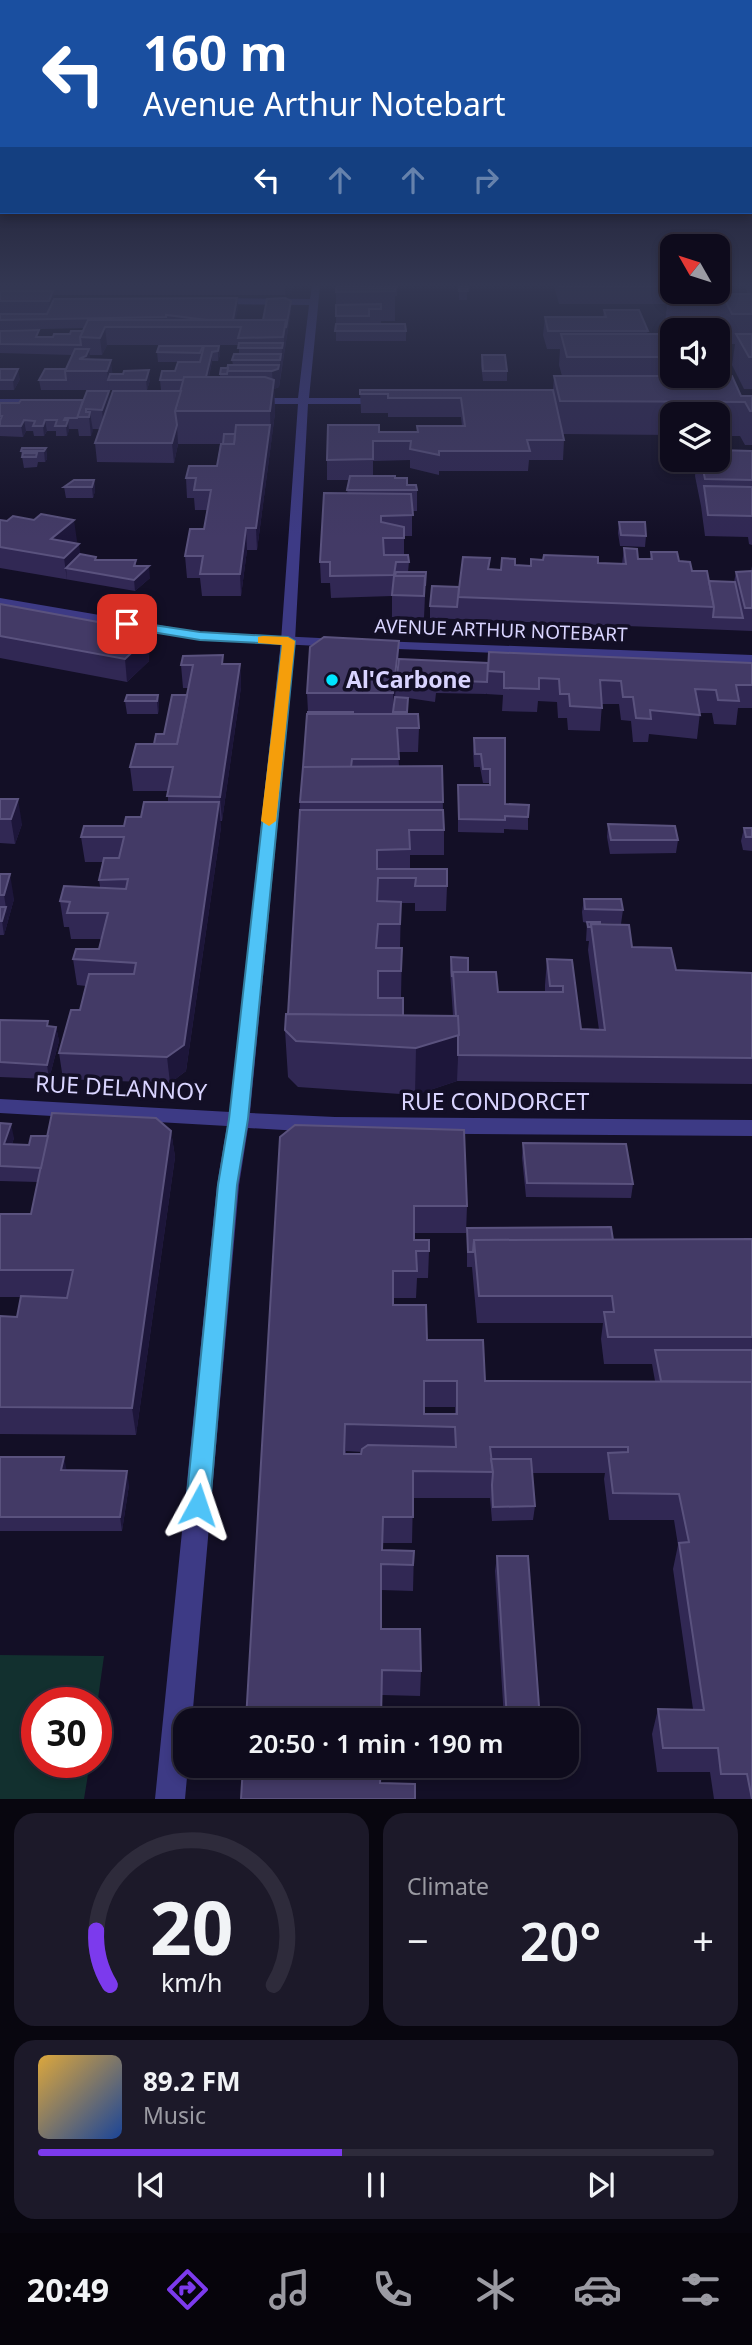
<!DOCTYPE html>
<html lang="en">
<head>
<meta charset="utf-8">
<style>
	:root { --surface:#0e0b1c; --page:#1c1929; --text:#f1f3f6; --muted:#9b9ba3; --line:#2e2b3b; --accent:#7c3aed }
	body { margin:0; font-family:"Noto Sans",sans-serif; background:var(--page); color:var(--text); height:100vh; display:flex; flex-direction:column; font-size:26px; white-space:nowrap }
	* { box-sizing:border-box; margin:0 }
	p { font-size:23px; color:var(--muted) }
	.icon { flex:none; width:38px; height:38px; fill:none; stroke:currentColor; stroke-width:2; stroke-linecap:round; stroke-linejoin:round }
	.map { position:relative; height:1799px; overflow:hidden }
	.details { display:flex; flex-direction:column; gap:14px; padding:14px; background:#08060f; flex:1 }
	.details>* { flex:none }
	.guide { position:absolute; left:0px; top:0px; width:752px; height:214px; box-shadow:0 4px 10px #0003,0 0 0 2px var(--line); background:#1a4fa0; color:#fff; overflow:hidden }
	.needle { width:46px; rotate:309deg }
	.controls { position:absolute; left:660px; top:234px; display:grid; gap:14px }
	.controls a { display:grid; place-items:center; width:70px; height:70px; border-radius:14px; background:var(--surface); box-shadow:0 4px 10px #0003,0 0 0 2px var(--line); font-size:35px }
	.speed { position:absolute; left:21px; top:1687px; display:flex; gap:14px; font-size:35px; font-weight:700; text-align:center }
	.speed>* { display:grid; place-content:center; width:91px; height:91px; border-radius:50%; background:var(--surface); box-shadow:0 4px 10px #0003,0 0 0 2px var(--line); line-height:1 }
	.speed .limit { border:10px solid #d22; background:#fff; color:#111 }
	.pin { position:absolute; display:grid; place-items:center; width:60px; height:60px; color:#fff; margin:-30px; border-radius:14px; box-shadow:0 4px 10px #0006 }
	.me { position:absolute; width:77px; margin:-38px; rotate:5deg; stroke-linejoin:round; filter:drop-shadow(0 0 5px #0008) }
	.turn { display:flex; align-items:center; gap:24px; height:147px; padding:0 28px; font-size:32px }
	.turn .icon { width:91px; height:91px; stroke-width:2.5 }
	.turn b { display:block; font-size:49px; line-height:60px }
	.lanes { display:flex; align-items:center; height:66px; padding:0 28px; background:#0003; justify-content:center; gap:35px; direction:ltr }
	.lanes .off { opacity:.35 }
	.big { font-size:52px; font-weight:600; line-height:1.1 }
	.details .card { flex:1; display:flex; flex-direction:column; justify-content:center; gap:10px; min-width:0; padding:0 24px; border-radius:21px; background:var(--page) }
	.details .dial { align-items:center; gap:0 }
	.dial svg { height:182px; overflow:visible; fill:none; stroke:var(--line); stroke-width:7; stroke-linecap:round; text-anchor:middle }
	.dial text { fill:var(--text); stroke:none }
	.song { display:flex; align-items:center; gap:21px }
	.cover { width:84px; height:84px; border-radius:10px; background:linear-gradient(135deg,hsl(40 70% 55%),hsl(220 70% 35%)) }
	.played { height:7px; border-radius:4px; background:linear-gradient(90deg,var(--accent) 45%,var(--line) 45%) }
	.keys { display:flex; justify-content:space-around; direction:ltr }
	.heat { display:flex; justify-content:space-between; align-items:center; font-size:38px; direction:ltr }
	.details .tiles { flex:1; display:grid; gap:14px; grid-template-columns:1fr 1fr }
	.card:last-child { grid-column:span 2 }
	.trip { position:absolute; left:173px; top:1708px; width:406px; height:70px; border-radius:21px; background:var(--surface); box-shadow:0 4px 10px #0003,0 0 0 2px var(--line); font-weight:600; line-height:70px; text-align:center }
	.tab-bar { display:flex; height:112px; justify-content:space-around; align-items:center; background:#06040b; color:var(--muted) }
	.tab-bar .icon { width:49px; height:49px }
	.tab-bar .selected { color:var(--accent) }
	.tab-bar b { font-size:32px; color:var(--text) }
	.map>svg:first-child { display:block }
	.green { fill:#12302f }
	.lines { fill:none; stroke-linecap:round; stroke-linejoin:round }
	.minor { fill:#3d3a85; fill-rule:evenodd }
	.tertiary { fill:#3d3a85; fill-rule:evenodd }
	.wall { fill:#312854; fill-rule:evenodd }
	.shaded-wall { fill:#1d163a }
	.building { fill:#433a66; stroke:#5a527e; stroke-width:2; fill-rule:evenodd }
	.route { fill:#4fc3f7; stroke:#337fa1; stroke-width:2 }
	.slow { fill:#f59e0b }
	.poi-dot { fill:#00e5ff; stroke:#130f26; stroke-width:2.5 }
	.labels { text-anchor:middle; stroke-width:7; stroke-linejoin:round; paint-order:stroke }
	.far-street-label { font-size:19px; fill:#d9d4ff; stroke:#130f26 }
	.poi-label { font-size:23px; font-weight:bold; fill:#d9d4ff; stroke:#130f26; text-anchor:start }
	.street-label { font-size:23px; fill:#d9d4ff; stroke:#130f26 }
</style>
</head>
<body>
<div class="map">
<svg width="752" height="1799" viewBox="0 0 752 1799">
	<rect width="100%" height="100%" fill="#130f26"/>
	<!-- green -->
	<path class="green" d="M0,1655L104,1656L96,1713V1703H37V1762H90L84,1799H0Z"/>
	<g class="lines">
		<!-- minor -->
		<g class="minor">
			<path d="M312,286H320L309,398H381L386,401L381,404H308L295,641L250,1113L335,1117L752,1120V1136L335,1133L248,1128L239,1185L192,1720H186V1766H188L185,1799H155L217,1185L227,1126L0,1113V1099L230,1112L281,641L298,404H252L247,401L252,398H298L309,305L216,304L211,301L216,298L310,299Z"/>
			<path d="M0,399H42L47,402L42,405H0Z"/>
		</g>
		<!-- tertiary -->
		<g class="tertiary">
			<path d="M0,598L199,632L339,639L346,643L339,647L199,640L0,606Z"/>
			<path d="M378,641L752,655V663L373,648L371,645Z"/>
		</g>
	</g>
	<!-- wall -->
	<g class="wall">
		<path d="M0,286H292L291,294L285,295H54V299L237,298L238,308L235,320H263L291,301V310L279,387L274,389L275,413L257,550H247L241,596H202L200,578H187L185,556L204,529L207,510H195L194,498H187L186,478L217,466L220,444H178L174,463L97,462L95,443L100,429H92L91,436H79L78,429H69L67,436H56V431H47L44,436H34L33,431H26L23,437L0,436V403L110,399L181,391V390H161L160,380L175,371L178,362H158L157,352L203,346V351L219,346L220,355L218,361H212L209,377H220V374L233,365L232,360L239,354V345H107L102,355H89L90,359L112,374L150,380L147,390H41L39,380L66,369L72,355L0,353V331L40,337H53L83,331L84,328L0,330Z"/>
		<path d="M336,286H397V296H395V321H381V324L406,331V341H336Z"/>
		<rect x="459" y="286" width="8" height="14"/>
		<path d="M554,286H672V292H718V286L720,287L719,294H748L744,286H752V389H744L732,365L735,344H728L722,333H718V331H672V376L741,396H752V445H745L740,436H718V415H672V435L563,434L564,440L563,460H529L528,471H439V475L410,468V460L373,461V476L395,478L417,490V511H412V536H404V555L409,562L408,572H426L424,618L392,617V596L331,598L330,583H321L320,562L347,494L349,480H327V460L379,432H417V426H462L461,417H388V413H361L360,390H553L554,376H562L559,365L560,349H547L543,335L545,317H603L604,310L648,331L647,334H670L665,324L667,304H559Z"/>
		<path d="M482,355L507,371V381H483L481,365Z"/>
		<path d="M0,369L20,379L14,390H0Z"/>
		<path d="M46,448L47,459L45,462H38L37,467L24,468L21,451Z"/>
		<path d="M752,451V545L749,544L748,537L705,536L701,506L695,476L697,460H718Z"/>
		<path d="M94,480L95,491L93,498H66L64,487Z"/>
		<path d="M0,520L77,541L74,543L80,554L96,560H136V566L150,578L135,591L0,568Z"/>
		<path d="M619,522L646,536L645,547L620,546L618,533Z"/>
		<path d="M624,548L638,559H650L651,552L679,561L709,581L734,582L736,572L751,571L752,566V631L430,618V606L459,587L490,558L489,569L501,570L515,565L531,566L598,563L622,564Z"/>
		<path d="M0,604L136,629L137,636L147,638L149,661L127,682L0,658Z"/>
		<path d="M399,641V659L488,663H752V710V708H738L736,725L714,724L712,713H700L697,739L649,734L648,742H633L631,721L621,720L619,704H602L600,731L568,730L567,718H558L557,702L538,701L537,712L502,711L503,695L486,694L487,692L486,694L436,693L435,702L408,698L407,714L419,728L418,752H398L399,766H442L443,810L444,830V855H410V869L447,886L446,911H415V903H401L400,948H402L401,997L378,998L403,1016H453L450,971L451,957L468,972L498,992H545V985L547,959L572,960L581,1029L599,1030L588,950L589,941H586L587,923L583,922L582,912L584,899L623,910L621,924L600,923V924L632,947L676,970L752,973V1084L457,1081L415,1095L298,1087L288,1077L285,1030L288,1014L300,802L308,712L307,693Z"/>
		<path d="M223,655V664H240L241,687L222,821H220L221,827L186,1071L170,1083L63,1079L59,1053L80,1010L86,986L77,985L73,959L99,949L102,939H71L69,927H64L60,901L100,887L99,880L103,862H85L81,837L124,826L168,802V791H133L130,767L164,734L187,695L188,688H183L181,665Z"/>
		<path d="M158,695L159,707L158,714H127L125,701Z"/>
		<path d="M474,738H505V804L528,817V830L504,829V833L458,832V785H489V783H483L480,767H474L473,751Z"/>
		<path d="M0,799L22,824L15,844L0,843Z"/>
		<path d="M608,824L678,840L676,853L610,854L607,837Z"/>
		<path d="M744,828H752V851L743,850L741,841Z"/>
		<path d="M0,874L14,899L4,935H0Z"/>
		<path d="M0,1020L56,1027L59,1041L49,1079L0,1077Z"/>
		<path d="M0,1123L14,1138L12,1144L29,1145L48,1136L171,1131L175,1157L136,1435L0,1434V1316L17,1317L21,1297H0V1214H31L38,1182L0,1181Z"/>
		<path d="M280,1137L467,1206L466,1233H414V1240L429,1251L428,1278H417L416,1298H393V1305L427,1340L485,1381H655L652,1364H604L601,1339L603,1323H477L472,1267H467V1228L613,1240L752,1239V1799H714L710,1772H657L652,1734L658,1709H693L673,1569L678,1545L674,1520H609L604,1479L605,1473H532L535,1506L533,1520L492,1521L490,1498H413L412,1543H382V1550L414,1551L413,1591L381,1590V1629L421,1671L420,1696L382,1695ZM424,1407H455V1414H424ZM346,1451L362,1452L361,1454H346Z"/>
		<path d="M523,1143L633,1184L631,1198L526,1197L522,1158Z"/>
		<path d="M0,1457L67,1470L129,1485L122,1531H0Z"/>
		<path d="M497,1556L540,1720H504L495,1571Z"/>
	</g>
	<!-- shaded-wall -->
	<g class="shaded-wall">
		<path d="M285,286H292L291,294L285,295Z"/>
		<path d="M53,291L56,308L51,318L49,301Z"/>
		<path d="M237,298L238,308L234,327H231Z"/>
		<path d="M291,301V310L281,372L282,348L283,343V351L286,320Z"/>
		<path d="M105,327L107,345L102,355L100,338Z"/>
		<path d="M219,346L220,355L218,361V351Z"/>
		<path d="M89,349L91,367L79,359Z"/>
		<path d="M212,352V361L206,390V380Z"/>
		<path d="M281,354V372L279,387L274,389L275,413L271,444L270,411L273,387L272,371L279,365V373Z"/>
		<path d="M111,360L113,378L108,380L109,390L107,371Z"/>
		<path d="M18,369L20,379L14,390L13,380Z"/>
		<path d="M149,370L150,380L147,390L146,380Z"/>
		<path d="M109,391L111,410L104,429L102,410Z"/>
		<path d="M90,412L93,431L91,436L89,417Z"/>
		<path d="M24,420L26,431L23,437L21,426Z"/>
		<path d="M45,420L47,431L44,436L43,426Z"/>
		<path d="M68,420L69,431L67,436L66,426Z"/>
		<path d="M177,425L178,444L174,463L172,443Z"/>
		<path d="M270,425L271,444L257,550L256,528Z"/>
		<path d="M46,448L47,459L45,462L44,451Z"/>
		<path d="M94,480L95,491L93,498L92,487Z"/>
		<path d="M74,520L77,541L58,557L51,539Z"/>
		<path d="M246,528L247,550L241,596L240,574Z"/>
		<path d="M79,544L82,565L66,568L67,580L64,558Z"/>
		<path d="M149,566L150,578L135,591L134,580Z"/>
		<path d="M136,629L138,647L147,638L149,661L127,682L125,659L131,635Z"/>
		<path d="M399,641V671L396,684L394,712H393V693Z"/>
		<path d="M240,664L241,687L222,821L220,797Z"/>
		<path d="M158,695L159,707L158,714L157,701Z"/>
		<path d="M18,799L22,824L15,844L11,819Z"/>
		<path d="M219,802L221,827L186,1071L170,1083L167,1057Z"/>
		<path d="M10,874L14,899L8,921L4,895Z"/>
		<path d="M6,907L8,921L4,935L2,921Z"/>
		<path d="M56,1027L59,1041L49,1079L47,1065Z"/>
		<path d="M459,1035L457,1081L415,1095L416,1048Z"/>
		<path d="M11,1124L14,1138L7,1158L4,1144Z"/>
		<path d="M171,1131L175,1157L136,1435L132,1408Z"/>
		<path d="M64,1457L67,1472L61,1470Z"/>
		<path d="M127,1471L129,1485L122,1531L120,1517Z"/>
	</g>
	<!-- building -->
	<g class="building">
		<path d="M336,286H369V288L395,287V291L336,292Z"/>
		<path d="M371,286H397V287L371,288Z"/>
		<path d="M459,286H467L468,291H459Z"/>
		<rect x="560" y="286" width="112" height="1"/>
		<path d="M0,291H53L49,301H0Z"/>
		<path d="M668,294H752V314H732L726,302H718L719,305H674Z"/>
		<path d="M237,298L233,320H207L166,315V317L0,320V314H47L54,299Z"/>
		<path d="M285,298L291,301L286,328V320H263L267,299Z"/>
		<path d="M381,304V309H369V316H336V305Z"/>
		<path d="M604,310H639L648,331H548L545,317H606Z"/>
		<path d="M88,320H286L283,337L238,338L241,327H105L100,338L80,337Z"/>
		<path d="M336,324H405L406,331H335Z"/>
		<path d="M39,330L36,337H53L54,334H70L71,331H83L80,337L81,345L0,344V331Z"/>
		<path d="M561,334H672V357H567Z"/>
		<path d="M736,334H752V357H749Z"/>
		<path d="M239,343H283L282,348H238Z"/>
		<path d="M159,346H203L200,353L157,352Z"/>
		<path d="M204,346H219L218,351L212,352L206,377H184V380H160L162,371H175L178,362H200Z"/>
		<path d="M75,349H89L86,356L79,359L111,360L107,371H65Z"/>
		<path d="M234,354H281L280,360H232Z"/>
		<path d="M482,355H505L507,371H483Z"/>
		<path d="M228,365H279L278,369L272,371H227Z"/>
		<path d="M221,368H228L227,374H220Z"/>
		<path d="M0,369H18L13,380H0Z"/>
		<path d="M45,369H66L65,371L66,380H39Z"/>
		<path d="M149,370L146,380H108L110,374H123L124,371Z"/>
		<path d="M554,376H732L741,396H752V411H750L745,402L560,401Z"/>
		<path d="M184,377H265L274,380L270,411H175Z"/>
		<path d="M360,390H553L564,440H527L530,451H439V455L410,449L411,441H373V459L327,460L328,425H379V432H418L417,426H465L461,398H388V394H360Z"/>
		<path d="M87,391H109L102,410L86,409V412H90L89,417H77Z"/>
		<path d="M113,391H181L175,411L177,425L172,443H95Z"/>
		<path d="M21,400H83L77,418H65L64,420H68L66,426H55L57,420H45L43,426H33L35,421L24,420L21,426H0V421L2,416H0V403H19Z"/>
		<path d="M236,425H270L256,528H246L240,574H200L203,556H185L190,529H204L211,490H194L196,478H186L189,466H217L221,444H234Z"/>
		<path d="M224,434H235L234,444H223Z"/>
		<path d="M22,448H46L44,451H21Z"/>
		<path d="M718,450L752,451V480L705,479L701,460H718Z"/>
		<path d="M23,453H37L36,457H22Z"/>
		<path d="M350,476H395V478H407V485H416L417,490H347Z"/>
		<path d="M74,480H94L92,487H64Z"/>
		<path d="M704,486L752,487V516L708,515Z"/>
		<path d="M324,493L411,494L413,515L381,516V522L404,527V538H383L384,555H408L409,562H396L394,575L330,576V562H320Z"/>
		<path d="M41,514L74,520L51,539L79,544L64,558L0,547V520L7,521L13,516L34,520Z"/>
		<path d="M619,522H645L646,536L621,535Z"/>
		<path d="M624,548L637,549L638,559H652L651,552H677L679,561L690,562L692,571H707L714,607L458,597L463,557L490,558L488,569L501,570L502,558L515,559V565L531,566V559L543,560L544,555L598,557V563L626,564Z"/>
		<path d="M80,554L96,557L95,560H136L134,566H149L134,580L66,568Z"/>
		<path d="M752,571V608H745L736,572Z"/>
		<path d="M396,572H426L425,586V576H395Z"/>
		<path d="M394,576H425L424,596L392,595Z"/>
		<path d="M709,581L735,582L743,618L713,617L714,607Z"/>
		<path d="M432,586L459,587L457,607L430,606Z"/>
		<path d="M0,604L136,629L131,635L147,638L125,659L0,636Z"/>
		<path d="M324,637L399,641L393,693H307L310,647Z"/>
		<path d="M489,652L752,663V685H736L739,701L718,700L716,690L695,689L700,715L650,710L651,719L636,718L633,697H623L621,681L600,680L602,708L570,706L569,694H560L559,679L539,678V689L504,688V672L488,671Z"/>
		<path d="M223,655L222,664H240L220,797L167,796L173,767H130L136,744H177L193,665H181L183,656Z"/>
		<path d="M399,659L488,663L487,682L437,680L436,689L396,684Z"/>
		<path d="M127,695H158L157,701H125Z"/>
		<path d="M172,695H187L177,744H154L156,734H164Z"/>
		<path d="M395,697L408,698L407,712H393Z"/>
		<rect x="308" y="712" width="45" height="2"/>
		<path d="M307,714H418L419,728H397L399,759H352L351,767H303Z"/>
		<path d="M474,738H505V804L529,805L528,817L505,816V820L459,819L458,785H490V769H483L481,754H475Z"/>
		<path d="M442,766L443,802H300L303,767Z"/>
		<path d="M0,799H18L11,819H0Z"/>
		<path d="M144,802H219L184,1045L167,1057L59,1053L71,1010H80L89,974H134L136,963L73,959L76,949H99L108,913H67L70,902L60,901L64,886L126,889L128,879L99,880L104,858H119L124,837H81L84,826H124L126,817H141Z"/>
		<path d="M300,810H443L444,830H409L410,849L377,850V869H447V886H415L416,878H378L377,901L401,902L400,924H378L376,948H402L401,971H378V998H403V1016L288,1014Z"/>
		<path d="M608,824L675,826L678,840H611Z"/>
		<path d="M744,828H752V837H746Z"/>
		<path d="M0,874H10L4,895H0Z"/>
		<path d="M584,899H621L623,910L585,909Z"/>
		<path d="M0,907H6L2,921H0Z"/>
		<path d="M587,922H600V924H591V927H588Z"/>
		<path d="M591,924L629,925L632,947L671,948L676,970L752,973V1058L458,1055V1016H456L453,972H496L498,992H563V986H550L547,959L572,960L581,1029L605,1030Z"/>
		<path d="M451,957L468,958V972H453L452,977Z"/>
		<path d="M286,1014L458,1016L459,1035L416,1048L296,1041L285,1030Z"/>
		<path d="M0,1020L48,1021L47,1026L56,1027L47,1065L0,1062Z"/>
		<path d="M52,1113L156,1118L171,1131L132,1408L0,1407V1316L17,1317L21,1296L67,1298L73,1270H0V1214H31Z"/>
		<path d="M0,1123L11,1124L4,1144L29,1145L31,1136H48L41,1168L0,1166Z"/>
		<path d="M295,1125L464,1130L467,1206H414V1240H429V1251H416L417,1271H393V1305H426L427,1340H483L485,1381L752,1382V1799L747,1774H721L718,1748H663L658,1709L704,1710L679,1543L689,1542L679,1494L613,1493L608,1453L628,1452V1447H490L493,1472L413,1471V1517H383L382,1550L414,1551L413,1565L381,1564V1629H420L421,1671L382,1670L381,1720H246L280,1137ZM424,1381H457V1414H424ZM345,1424L455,1427L456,1447L368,1445L362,1449L361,1454H344Z"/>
		<path d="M523,1143L626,1144L633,1184L527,1183Z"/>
		<path d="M611,1227L613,1240H474L473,1252H468L467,1228Z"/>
		<path d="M752,1239V1337H608L604,1312H614L612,1296H479L474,1240Z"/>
		<path d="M655,1350H752V1382L661,1381Z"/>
		<path d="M0,1457H64L61,1470L127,1471L120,1517H0Z"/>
		<path d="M491,1459H531L535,1506L493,1507L492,1485L493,1472Z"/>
		<path d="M497,1556H528L540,1720H507Z"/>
		<path d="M243,1766H381L380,1783L415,1784V1799H241Z"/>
	</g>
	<!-- sky -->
	<linearGradient id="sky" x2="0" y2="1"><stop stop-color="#0a0815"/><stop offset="0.53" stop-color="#333752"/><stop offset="1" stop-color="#333752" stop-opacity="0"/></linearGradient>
	<rect width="752" height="538" fill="url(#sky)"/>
	<!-- route -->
	<path class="route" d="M127,621L200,632L288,637L295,641L248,1119L237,1185L210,1505L206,1513L198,1516L189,1513L186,1505L218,1185L229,1119L282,644L200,640L122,627L121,624Z"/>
	<!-- slow -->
	<path class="slow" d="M263,636L288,637L295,641L276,821L269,826L261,821L282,645L258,643V637Z"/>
	<!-- markers -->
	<circle class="poi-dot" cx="332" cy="680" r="7"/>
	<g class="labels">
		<!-- far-street labels -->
		<g class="far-street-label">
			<text transform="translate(501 630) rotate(2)" y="7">AVENUE ARTHUR NOTEBART</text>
		</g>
		<!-- poi labels -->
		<g class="poi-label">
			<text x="346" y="688">Al'Carbone</text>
		</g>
		<!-- street labels -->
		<g class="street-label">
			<text transform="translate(121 1088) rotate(3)" y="8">RUE DELANNOY</text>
			<text x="495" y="1110">RUE CONDORCET</text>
		</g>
	</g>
</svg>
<div class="controls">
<a><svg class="needle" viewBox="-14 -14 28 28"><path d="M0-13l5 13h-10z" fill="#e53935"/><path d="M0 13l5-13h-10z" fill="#9b9ba3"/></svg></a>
<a><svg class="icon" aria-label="sound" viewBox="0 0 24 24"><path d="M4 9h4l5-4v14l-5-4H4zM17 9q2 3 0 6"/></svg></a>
<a><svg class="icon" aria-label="layers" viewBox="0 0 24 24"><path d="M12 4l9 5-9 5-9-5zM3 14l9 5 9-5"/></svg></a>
</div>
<div class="speed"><div class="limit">30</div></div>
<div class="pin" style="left:127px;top:624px;background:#d93025"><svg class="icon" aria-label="arrive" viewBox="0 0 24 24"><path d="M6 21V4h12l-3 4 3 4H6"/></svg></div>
<svg class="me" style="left:198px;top:1505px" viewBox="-20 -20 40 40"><path d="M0-17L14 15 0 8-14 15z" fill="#4fc3f7" stroke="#fff" stroke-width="4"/></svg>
<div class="trip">20:50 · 1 min · 190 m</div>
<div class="guide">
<div class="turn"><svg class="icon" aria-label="left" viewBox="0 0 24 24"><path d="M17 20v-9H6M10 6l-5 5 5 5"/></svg><div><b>160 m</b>Avenue Arthur Notebart</div></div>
<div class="lanes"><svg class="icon" aria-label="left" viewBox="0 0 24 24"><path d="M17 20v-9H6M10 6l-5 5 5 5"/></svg><svg class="icon off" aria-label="ahead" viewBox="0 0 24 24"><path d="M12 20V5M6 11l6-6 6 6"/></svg><svg class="icon off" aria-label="ahead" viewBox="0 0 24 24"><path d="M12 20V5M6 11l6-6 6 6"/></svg><svg class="icon off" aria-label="right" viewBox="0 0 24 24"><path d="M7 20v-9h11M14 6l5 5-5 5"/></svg></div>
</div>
</div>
<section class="details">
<div class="tiles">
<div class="card dial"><svg viewBox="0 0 100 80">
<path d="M14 69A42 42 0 1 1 86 69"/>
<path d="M14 69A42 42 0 0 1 8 45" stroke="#7c3aed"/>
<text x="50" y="56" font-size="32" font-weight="700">20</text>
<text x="50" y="72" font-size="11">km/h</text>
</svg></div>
<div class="card"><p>Climate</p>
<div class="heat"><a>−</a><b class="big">20°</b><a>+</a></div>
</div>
<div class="card">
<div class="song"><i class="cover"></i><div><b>89.2 FM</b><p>Music</p></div></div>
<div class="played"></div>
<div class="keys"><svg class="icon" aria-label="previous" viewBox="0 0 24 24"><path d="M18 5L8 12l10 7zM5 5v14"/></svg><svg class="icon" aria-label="pause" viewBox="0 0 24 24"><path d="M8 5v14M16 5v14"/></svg><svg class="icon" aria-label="next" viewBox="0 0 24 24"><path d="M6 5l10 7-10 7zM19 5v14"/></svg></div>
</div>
</div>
</section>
<nav class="tab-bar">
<b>20:49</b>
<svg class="icon selected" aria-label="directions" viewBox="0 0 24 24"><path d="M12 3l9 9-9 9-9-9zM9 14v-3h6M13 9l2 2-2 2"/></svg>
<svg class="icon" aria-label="music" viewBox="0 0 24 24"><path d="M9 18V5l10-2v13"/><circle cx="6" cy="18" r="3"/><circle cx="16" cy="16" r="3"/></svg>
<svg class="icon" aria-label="phone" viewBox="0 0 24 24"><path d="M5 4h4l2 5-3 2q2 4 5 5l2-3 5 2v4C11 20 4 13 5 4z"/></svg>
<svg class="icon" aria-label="climate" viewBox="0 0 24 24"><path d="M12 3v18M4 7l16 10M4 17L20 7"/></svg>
<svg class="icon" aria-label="car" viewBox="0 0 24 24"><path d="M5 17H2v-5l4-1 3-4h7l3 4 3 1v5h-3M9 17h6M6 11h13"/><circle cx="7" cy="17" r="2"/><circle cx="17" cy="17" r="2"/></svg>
<svg class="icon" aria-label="filters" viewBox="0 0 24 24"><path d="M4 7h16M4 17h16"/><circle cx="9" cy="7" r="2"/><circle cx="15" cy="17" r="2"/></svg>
</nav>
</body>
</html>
